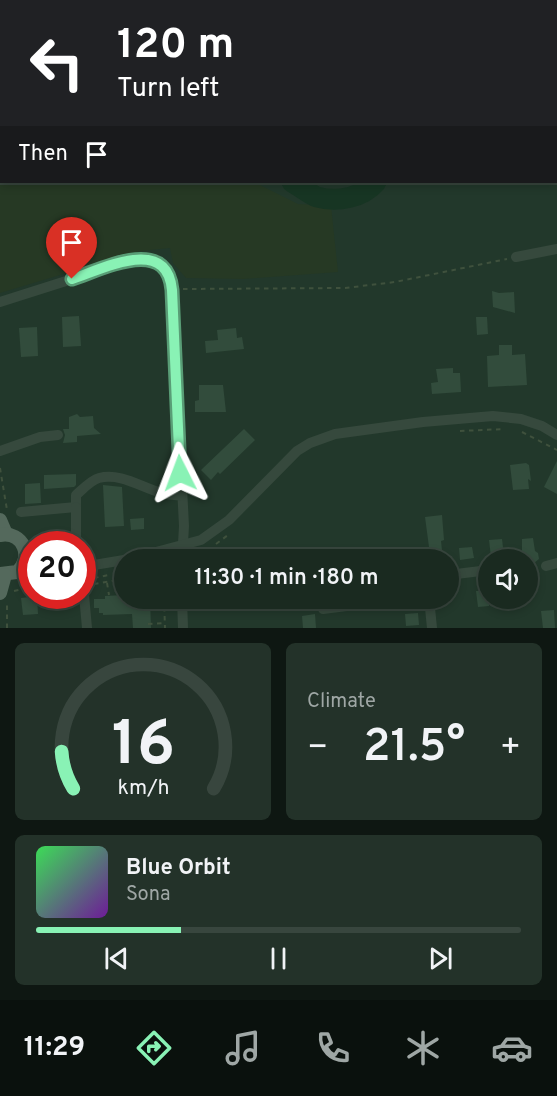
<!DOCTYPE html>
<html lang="en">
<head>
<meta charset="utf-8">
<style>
	:root { --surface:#1a2a20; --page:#233229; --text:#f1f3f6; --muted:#9fa7a5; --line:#38463e; --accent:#89f2b5 }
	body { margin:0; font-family:Overpass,sans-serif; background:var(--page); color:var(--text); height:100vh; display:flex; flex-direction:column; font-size:22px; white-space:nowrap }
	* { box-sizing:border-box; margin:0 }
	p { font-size:20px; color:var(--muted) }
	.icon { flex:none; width:33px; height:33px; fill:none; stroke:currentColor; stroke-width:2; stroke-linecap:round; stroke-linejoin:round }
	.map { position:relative; height:628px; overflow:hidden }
	.side { display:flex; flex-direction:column; gap:15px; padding:15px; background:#0e1712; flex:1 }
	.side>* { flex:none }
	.banner { position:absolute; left:0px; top:0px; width:558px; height:183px; box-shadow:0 3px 9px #0003,0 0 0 2px var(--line); background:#202124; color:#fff; overflow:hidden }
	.tools { position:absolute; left:478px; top:549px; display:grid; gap:12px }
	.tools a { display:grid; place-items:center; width:60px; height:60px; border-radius:50%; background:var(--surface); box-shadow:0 3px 9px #0003,0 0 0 2px var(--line); font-size:30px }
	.speed { position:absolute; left:18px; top:531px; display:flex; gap:12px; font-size:30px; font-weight:700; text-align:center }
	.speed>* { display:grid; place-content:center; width:78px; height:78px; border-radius:50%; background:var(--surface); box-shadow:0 3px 9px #0003,0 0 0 2px var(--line); line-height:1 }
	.speed .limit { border:9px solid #d22; background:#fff; color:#111 }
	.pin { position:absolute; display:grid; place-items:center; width:51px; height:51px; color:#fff; margin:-62px -26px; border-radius:50% 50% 50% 0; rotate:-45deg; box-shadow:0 0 6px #0007 }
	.pin .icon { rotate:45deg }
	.me { position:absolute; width:66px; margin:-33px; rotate:357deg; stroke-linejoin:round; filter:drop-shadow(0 0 4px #0008) }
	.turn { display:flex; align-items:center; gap:21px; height:126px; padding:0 18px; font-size:27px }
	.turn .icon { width:78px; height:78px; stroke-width:2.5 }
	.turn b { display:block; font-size:42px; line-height:51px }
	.then { display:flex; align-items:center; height:57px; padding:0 18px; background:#0003; gap:12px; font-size:22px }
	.big { font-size:45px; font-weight:600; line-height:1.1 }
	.side .tile { flex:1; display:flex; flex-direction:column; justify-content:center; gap:9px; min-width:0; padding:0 21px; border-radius:9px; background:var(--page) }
	.side .dial { align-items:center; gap:0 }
	.dial svg { height:156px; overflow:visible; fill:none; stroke:var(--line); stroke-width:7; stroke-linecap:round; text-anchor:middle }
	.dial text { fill:var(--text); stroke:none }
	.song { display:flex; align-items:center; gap:18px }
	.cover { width:72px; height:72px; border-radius:9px; background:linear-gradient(135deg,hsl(130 70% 55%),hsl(280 70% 35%)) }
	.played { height:6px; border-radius:3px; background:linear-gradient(90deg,var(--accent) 30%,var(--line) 30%) }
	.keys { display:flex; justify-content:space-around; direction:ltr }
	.heat { display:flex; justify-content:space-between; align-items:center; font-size:33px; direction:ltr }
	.side .tiles { flex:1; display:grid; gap:15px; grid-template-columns:1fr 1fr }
	.tile:last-child { grid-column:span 2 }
	.trip { position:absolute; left:114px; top:549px; width:345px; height:60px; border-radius:30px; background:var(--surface); box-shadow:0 3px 9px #0003,0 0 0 2px var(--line); font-weight:600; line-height:60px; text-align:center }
	.menu { display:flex; height:96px; justify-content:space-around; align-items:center; background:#0a110d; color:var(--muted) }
	.menu .icon { width:42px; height:42px }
	.menu .selected { color:var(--accent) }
	.menu b { font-size:27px; color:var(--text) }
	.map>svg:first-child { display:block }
	.green { fill:#263924 }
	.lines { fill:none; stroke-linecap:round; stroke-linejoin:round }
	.river { stroke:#173523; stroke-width:21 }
	.building { fill:#324c3c }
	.path { stroke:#3f513d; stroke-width:2; stroke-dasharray:4.5 4.5; stroke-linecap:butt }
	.minor { stroke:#36493d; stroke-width:10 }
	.major { stroke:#54695c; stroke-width:14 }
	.route-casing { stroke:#599d76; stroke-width:15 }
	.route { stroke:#89f2b5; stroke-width:10 }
</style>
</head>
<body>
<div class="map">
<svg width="557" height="628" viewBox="0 0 557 628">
	<rect width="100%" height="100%" fill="#22382b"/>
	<!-- green -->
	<g class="green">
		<path d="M0,0H557V10L556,2H2L1,40Z"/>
		<path d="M0,175L2,182H254L298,204L331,206L338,272L243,279L186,278L173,263L170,248L140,251L0,293Z"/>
	</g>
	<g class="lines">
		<!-- river -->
		<g class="river">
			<path d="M556,19H557"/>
			<path d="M0,171H2"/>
			<path d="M292,182C300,186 309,194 317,197C338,203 363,197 376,182"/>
		</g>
	</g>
	<!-- building -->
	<g class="building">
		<path d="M492,291L499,293L514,292L515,313L493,307Z"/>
		<path d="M79,316L81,346L63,347L62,317Z"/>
		<path d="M476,317H487L488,334L477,335Z"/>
		<path d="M37,327L38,356L21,357L19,328Z"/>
		<path d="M236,328L237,338L242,337L244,349L206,353L205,341L218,340L217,330Z"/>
		<path d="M499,345H512V355L525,354L527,385L488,387L487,356L499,355Z"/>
		<path d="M453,368V373H460L461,392L432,394L431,383L438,382L436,369Z"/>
		<path d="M199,385H223L226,412H195V401L199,400Z"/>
		<path d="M77,414L80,417L93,416L94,428L101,434L77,436V442L63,443L65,435L63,429H69V417Z"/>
		<path d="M244,429L255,440L220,474L218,472L211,480L201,470Z"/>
		<path d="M557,461V494L544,487Z"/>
		<path d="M526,463L529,465L531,481L528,479L529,489L513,490L510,465Z"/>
		<path d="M76,474V485L74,487L44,489V475Z"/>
		<path d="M40,483L41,503L25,504V484Z"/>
		<path d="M103,485L122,487L124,526L105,527Z"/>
		<path d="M442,515L444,540L441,541L443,560H429V557H424L423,547H429L425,517Z"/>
		<path d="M144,518V529L131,530L130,519Z"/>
		<path d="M533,538L535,551L538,553L539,559L534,563L528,564V560H522V539Z"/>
		<path d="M502,539L504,556L491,557L489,540Z"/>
		<path d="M472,547L474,558L460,560L459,548Z"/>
		<path d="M489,583V606L478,607L476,591H479L478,584Z"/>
		<path d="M124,595V598H150L151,628H133L132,614L103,615V613H99V608H94V599H105V596Z"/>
		<path d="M37,596L38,614L23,615L21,598Z"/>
		<path d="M208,598H238V604L210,608Z"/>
		<path d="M554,610L555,628H543L541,611Z"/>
		<path d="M418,613L419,625L406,626L405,614Z"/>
		<path d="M315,614L316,628H303L302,616Z"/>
	</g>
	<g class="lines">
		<!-- path -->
		<g class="path">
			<path d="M0,84V96"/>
			<path d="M183,289L345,288L395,282L507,259"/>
			<path d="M460,431L505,429"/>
			<path d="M522,432L557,450"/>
			<path d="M0,468L7,510"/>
			<path d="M216,544L228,535"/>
			<path d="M194,560L203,552"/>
			<path d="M528,568L537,567"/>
			<path d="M94,578L109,575"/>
			<path d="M107,583L109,595"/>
			<path d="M94,584L124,579"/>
			<path d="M14,591L32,587"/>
			<path d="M164,598L165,628"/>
			<path d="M148,624L164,623"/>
			<path d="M7,628V603"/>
		</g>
		<!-- minor -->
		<g class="minor">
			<path d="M516,257L557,249"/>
			<path d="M0,302L129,261C155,257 169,261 172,290L184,526L182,560"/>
			<path d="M0,451L40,437L58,435"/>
			<path d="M21,512L76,507V495C82,490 91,480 99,478C128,471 152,498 181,495"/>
			<path d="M76,544V507"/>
			<path d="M126,560L201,540L229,520L297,451L310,443L335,434L423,422L493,416L521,419L542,426L557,435"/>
			<path d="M546,566L557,563"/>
			<path d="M82,567L124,560"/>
			<path d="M82,573L87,628"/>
			<path d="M448,575L489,570"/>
			<path d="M182,598L183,628"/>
			<path d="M429,598L432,628"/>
			<path d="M323,609L410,598"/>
		</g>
		<!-- major -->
		<g class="major">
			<path d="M0,520L6,534"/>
			<path d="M0,535C23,531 34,557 17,572L0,574"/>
			<path d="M0,593L5,575"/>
		</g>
	</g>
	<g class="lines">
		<defs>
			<path id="route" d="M72,279C103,269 167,235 172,290L180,473"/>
		</defs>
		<!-- route casing -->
		<use href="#route" class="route-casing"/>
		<!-- route -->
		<use href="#route" class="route"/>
	</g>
</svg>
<div class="tools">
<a><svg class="icon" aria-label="sound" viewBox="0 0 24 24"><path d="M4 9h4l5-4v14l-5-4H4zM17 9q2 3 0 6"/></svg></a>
</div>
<div class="speed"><div class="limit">20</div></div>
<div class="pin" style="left:72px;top:279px;background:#d93025"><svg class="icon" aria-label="arrive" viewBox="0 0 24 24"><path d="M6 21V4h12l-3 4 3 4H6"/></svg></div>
<svg class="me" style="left:180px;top:473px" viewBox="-20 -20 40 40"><path d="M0-17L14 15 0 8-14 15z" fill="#89f2b5" stroke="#fff" stroke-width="4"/></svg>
<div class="trip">11:30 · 1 min · 180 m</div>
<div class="banner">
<div class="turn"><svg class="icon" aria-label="left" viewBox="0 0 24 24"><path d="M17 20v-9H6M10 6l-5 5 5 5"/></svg><div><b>120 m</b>Turn left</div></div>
<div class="then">Then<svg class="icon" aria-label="arrive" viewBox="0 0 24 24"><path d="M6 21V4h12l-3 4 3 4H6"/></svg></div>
</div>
</div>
<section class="side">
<div class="tiles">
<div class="tile dial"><svg viewBox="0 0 100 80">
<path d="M14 69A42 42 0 1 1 86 69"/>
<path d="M14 69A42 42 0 0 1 8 50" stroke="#89f2b5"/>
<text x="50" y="56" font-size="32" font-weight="700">16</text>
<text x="50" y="72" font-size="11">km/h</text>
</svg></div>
<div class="tile"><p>Climate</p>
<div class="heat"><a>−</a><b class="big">21.5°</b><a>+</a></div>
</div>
<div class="tile">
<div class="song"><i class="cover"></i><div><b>Blue Orbit</b><p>Sona</p></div></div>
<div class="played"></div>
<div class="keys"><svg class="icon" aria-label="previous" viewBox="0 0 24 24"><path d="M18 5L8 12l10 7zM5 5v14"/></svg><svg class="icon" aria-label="pause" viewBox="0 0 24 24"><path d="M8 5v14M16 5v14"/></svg><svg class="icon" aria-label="next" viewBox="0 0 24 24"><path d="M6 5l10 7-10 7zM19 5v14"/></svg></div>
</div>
</div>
</section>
<nav class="menu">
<b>11:29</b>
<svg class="icon selected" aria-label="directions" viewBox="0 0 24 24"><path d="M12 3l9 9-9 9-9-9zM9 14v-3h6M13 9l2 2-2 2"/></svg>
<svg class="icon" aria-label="music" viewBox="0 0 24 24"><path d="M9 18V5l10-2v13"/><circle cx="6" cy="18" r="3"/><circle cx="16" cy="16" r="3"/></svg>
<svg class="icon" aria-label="phone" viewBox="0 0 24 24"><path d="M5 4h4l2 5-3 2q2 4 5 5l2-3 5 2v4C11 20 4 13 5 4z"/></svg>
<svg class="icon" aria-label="climate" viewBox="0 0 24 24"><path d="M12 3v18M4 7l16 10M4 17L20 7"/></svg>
<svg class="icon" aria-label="car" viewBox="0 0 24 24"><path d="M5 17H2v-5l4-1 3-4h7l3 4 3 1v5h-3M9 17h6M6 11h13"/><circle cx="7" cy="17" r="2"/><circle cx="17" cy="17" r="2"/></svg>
</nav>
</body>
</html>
